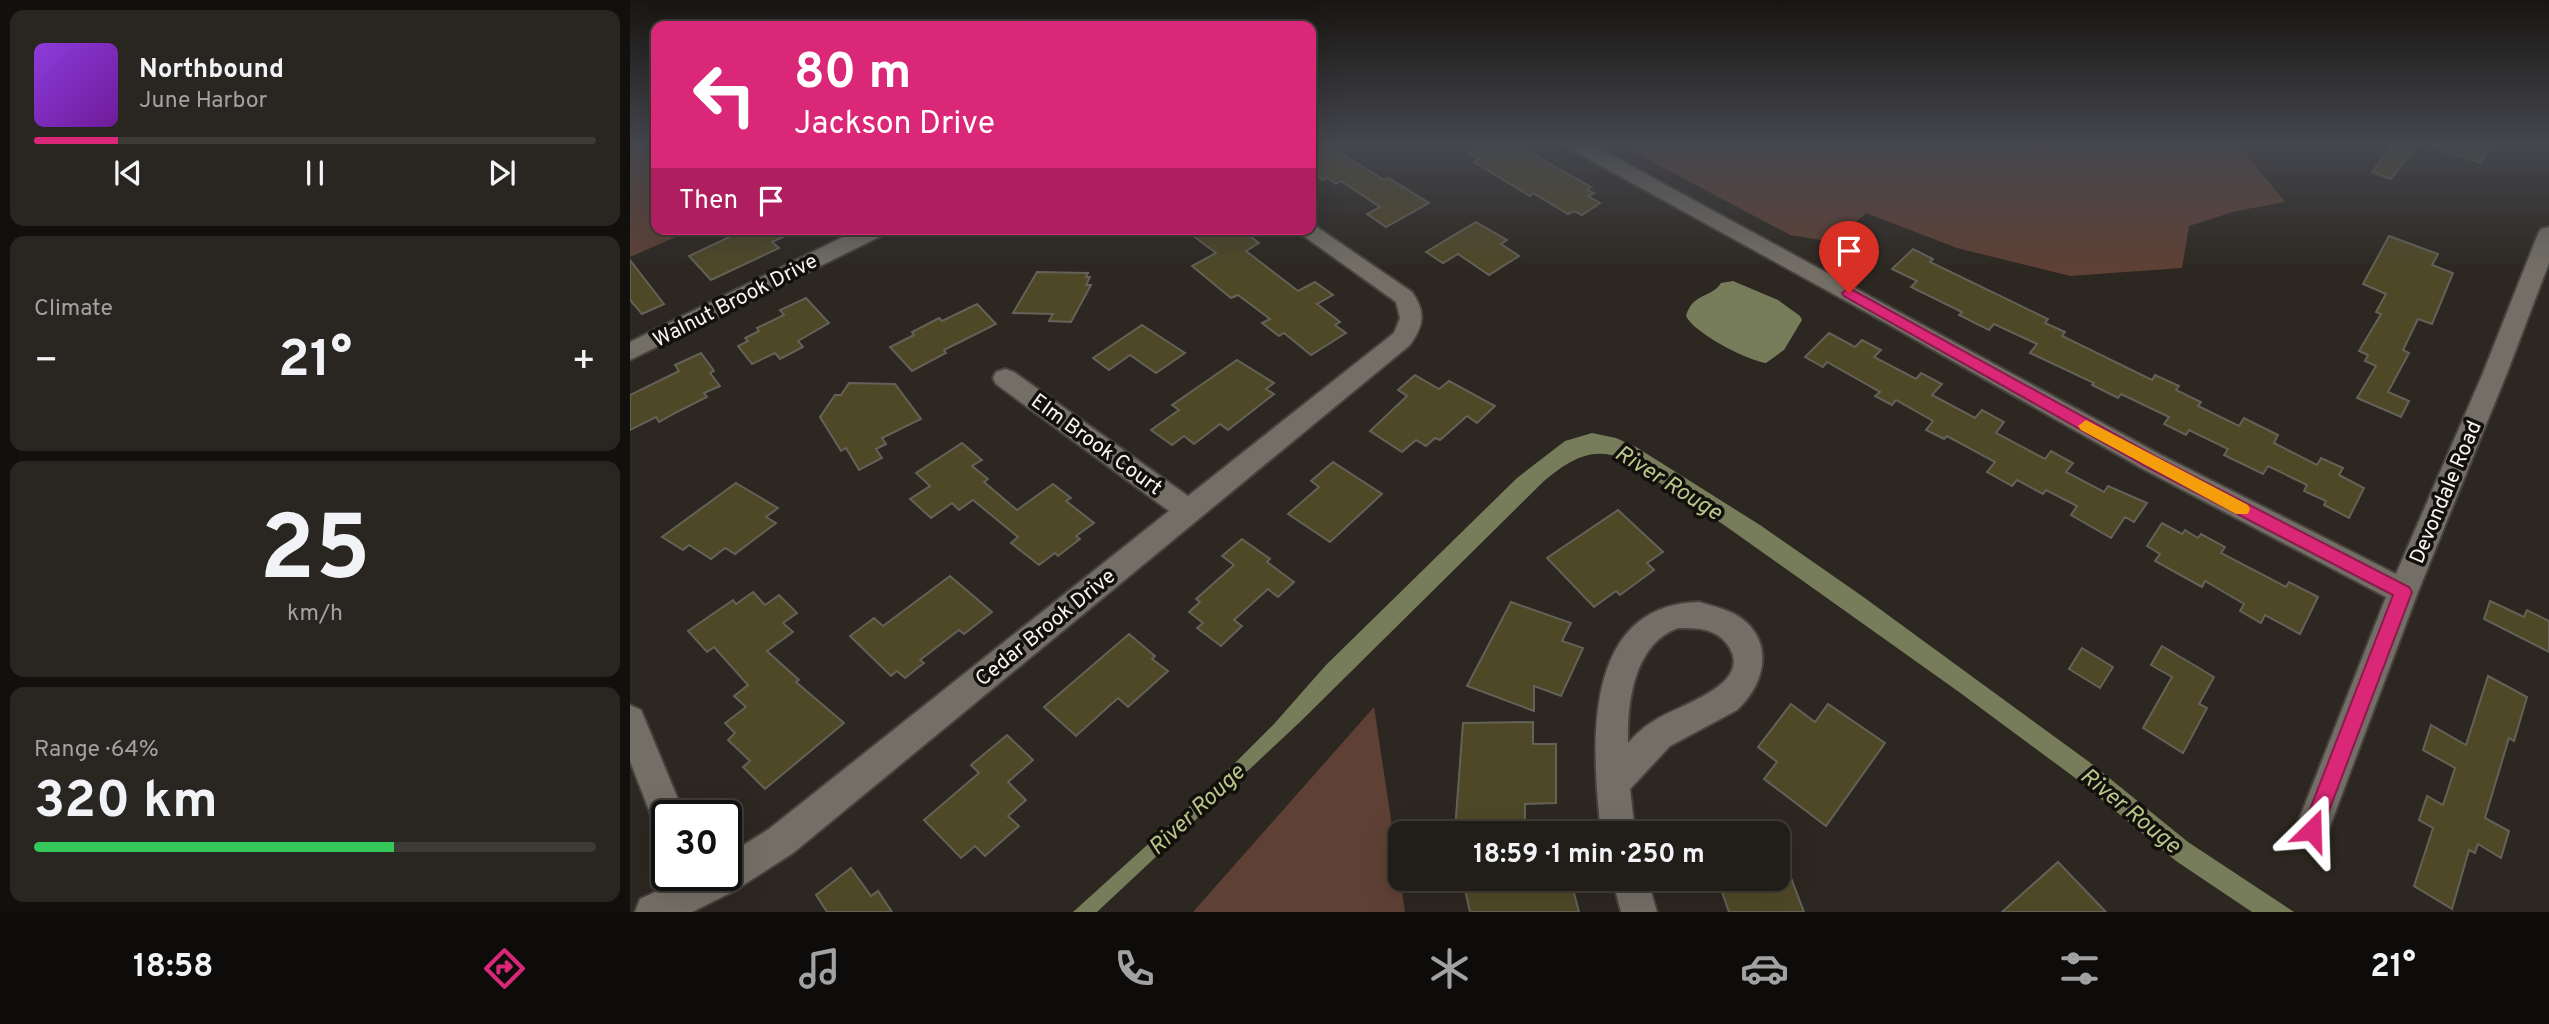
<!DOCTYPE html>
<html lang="en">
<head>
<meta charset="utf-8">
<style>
	:root { --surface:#211d18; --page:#292621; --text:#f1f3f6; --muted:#a2a2a2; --line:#3e3b37; --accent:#db2777 }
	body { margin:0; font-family:Overpass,sans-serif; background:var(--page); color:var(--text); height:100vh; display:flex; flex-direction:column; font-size:26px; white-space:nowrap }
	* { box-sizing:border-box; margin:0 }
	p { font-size:23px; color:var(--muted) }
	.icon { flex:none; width:38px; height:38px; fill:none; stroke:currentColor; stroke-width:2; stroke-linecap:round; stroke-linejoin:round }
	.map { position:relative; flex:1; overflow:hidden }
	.panel { display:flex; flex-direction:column; gap:10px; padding:10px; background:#12100d; width:630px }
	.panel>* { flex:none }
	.top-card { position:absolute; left:21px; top:21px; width:665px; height:214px; border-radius:14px; box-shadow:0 7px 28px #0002,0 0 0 2px var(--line); background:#db2777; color:#fff; overflow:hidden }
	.speed { position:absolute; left:21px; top:800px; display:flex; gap:14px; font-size:35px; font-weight:700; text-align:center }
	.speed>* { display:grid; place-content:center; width:91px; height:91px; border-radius:50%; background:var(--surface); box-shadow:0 7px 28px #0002,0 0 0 2px var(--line); line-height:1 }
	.speed .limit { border:4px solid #111; border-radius:10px; background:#fff; color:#111 }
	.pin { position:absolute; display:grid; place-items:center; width:60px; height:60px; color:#fff; margin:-72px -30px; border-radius:50% 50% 50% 0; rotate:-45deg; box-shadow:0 0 7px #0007 }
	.pin .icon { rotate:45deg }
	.me { position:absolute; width:77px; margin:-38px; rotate:22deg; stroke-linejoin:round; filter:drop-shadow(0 0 5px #0008) }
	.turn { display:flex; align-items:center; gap:24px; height:147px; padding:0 28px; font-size:32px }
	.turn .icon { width:91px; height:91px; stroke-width:2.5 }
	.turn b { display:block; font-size:49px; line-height:60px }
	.then { display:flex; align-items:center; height:66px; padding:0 28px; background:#0003; gap:14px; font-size:26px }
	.big { font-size:52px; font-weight:700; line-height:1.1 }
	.panel .card { flex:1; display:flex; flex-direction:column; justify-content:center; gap:10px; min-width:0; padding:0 24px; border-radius:14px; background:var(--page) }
	.panel .dial { align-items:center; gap:0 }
	.dial b { font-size:91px; line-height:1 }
	.song { display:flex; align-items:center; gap:21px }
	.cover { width:84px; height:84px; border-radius:10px; background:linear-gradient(135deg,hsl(270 70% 55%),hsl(280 70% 35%)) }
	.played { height:7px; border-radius:4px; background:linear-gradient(90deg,var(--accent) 15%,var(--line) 15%) }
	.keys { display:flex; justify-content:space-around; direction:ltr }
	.heat { display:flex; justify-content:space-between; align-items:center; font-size:38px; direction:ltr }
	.charge { height:10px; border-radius:5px; background:linear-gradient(90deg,#34c759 64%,var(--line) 0) }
	.trip { position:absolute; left:758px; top:821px; width:402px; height:70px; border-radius:14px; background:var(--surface); box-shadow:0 7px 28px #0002,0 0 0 2px var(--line); font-weight:700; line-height:70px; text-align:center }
	.dock { display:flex; height:112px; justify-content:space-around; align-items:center; background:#0d0c0a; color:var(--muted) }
	.dock .icon { width:49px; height:49px }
	.dock .current { color:var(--accent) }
	.dock b { font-size:32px; color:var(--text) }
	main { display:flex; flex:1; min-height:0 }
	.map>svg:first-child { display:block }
	.green { fill:#5f4034 }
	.water { fill:#777d5b }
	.building { fill:#4f4827; stroke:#636158; stroke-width:2 }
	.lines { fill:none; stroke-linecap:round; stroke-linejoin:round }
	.minor-casing { stroke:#46423d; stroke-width:4 }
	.minor { fill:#746f66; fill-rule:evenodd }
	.route { fill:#db2777; stroke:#8e194d; stroke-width:2 }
	.slow { fill:#f59e0b }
	.labels { text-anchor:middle; stroke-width:7; stroke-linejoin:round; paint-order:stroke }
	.street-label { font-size:21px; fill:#f8f5f0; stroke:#12100d }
	.water-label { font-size:23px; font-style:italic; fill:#bbc589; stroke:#12100d }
</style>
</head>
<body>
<main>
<section class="panel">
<div class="card">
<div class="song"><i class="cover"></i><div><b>Northbound</b><p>June Harbor</p></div></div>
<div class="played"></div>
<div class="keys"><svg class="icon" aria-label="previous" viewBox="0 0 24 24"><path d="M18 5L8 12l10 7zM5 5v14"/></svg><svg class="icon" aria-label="pause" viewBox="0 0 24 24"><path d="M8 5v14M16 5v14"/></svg><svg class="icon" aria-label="next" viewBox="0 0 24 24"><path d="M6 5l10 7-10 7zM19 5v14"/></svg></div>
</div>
<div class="card"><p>Climate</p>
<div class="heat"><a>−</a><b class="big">21°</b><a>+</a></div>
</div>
<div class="card dial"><b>25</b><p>km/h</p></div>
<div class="card"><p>Range · 64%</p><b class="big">320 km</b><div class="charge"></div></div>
</section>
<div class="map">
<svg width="1919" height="912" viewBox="0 0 1919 912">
	<rect width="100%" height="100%" fill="#2c2720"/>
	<!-- green -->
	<g class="green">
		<path d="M0,143H26V229H64L0,257Z"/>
		<path d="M987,143H1591L1615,153L1655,202L1606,211L1559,226L1552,268L1440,276L1327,248L1236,213L1203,242L1160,235Z"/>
		<path d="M744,707L775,912H563Z"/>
	</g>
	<!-- water -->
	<g class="water">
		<path d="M1103,281L1148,300L1170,316L1172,320L1154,350L1136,363C1116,360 1064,333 1056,316C1063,292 1082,298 1091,283Z"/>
		<path d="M962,433L986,438L1006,447L1130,525L1232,596L1462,764L1558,842L1664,912H1622L1546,861L1448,780L1329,692L1094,525L995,460C963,444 938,461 914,481L670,722L467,912H443L578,790L644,724L696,665L887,478L935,441Z"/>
	</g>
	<!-- building -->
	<g class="building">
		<path d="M854,143H883L961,187L957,190L964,193L958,196L970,203L952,215L944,211L938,214L903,193L900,196L844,162L849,159L838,153Z"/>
		<path d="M1765,143H1788L1761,179L1742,172Z"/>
		<path d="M1802,143H1862L1851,163L1801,146Z"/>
		<path d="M699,146L754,180L759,178L799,203L756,227L737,214L750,207L711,181L706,184L697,178L693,180L681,172V155Z"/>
		<path d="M846,222L877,240L871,244L889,256L859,275L828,254L813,263L796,252Z"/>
		<path d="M116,229H170L142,242L149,248L81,280L59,256Z"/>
		<path d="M554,229H610L629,243L616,251L668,291L685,282L703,295L687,304L710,322L705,325L716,333L681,355L654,333L649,336L632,323L640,319L608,295L601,298L562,266L586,253Z"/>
		<path d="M1759,236L1808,254L1802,265L1823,273L1802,324L1788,319L1773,350L1779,353L1758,392L1779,401L1771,417L1727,398L1746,366L1735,361L1738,355L1729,351L1751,314L1746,312L1756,294L1733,284Z"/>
		<path d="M1283,249L1303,259L1300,262L1418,319L1415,323L1435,332L1432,336L1522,380L1525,375L1549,386L1546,390L1571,402L1568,406L1609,426L1614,418L1648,435L1644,443L1687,465L1691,458L1713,468L1709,475L1734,488L1719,518L1694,505L1696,501L1674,491L1677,485L1638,466L1633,474L1594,455L1598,449L1559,430L1556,435L1534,424L1539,417L1491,394L1488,398L1462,385L1464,383L1400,353L1407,344L1364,324L1359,330L1329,315L1332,312L1281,287L1287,281L1262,269Z"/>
		<path d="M0,260L34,304L12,314L0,300Z"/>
		<path d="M407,272L458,273L456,277H460L456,285H461L441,322L419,321L423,314L383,313Z"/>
		<path d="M176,298L199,323L168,341L173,347L150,359L145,353L122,364L108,346L118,341L115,338L129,331L127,328L154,315L150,310Z"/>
		<path d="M347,304L366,324L314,350L316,353L282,371L260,347L284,335L282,332L309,318L312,321Z"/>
		<path d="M512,325L555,353L526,373L500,355L479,370L463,358Z"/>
		<path d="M1199,333L1225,347L1232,340L1251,350L1244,357L1286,379L1291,373L1312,384L1302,395L1345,418L1352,410L1374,422L1366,433L1415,459L1421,451L1443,463L1436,472L1474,492L1478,486L1517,503L1504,522L1495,517L1481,538L1441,515L1447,506L1416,490L1413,494L1387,480L1382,486L1357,472L1365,462L1317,436L1314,439L1296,430L1303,421L1266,400L1262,405L1245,396L1250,392L1197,362L1193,367L1175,357Z"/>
		<path d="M71,353L84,371L80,373L90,386L74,393L77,397L47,412L29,422L26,417L0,430V395L49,371L45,365Z"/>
		<path d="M607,360L644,383L636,389L644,394L598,430L590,424L564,444L554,436L542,445L521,430L549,410L542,405Z"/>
		<path d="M785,375L809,389L819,381L865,406L847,423L837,416L810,440L805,438L796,446L786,440L772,452L740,431L777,396L768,390Z"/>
		<path d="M219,383L265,384L291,419L252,438L256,444L246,449L252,458L229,470L216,448L211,451L190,417L205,395H211Z"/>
		<path d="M332,443L352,460L342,466L358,479L354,482L387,510L423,484L441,498L436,501L464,523L446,536L450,539L428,556L425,553L409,565L381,543L388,537L343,500L329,510L322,503L301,518L280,499L300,486L286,473Z"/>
		<path d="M703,462L752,494L700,542L658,514L689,487L681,481Z"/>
		<path d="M106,483L148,508L136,517L146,523L105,554L95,548L81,559L59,545L53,550L32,537Z"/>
		<path d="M988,510L1033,552L1017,563L1024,570L990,595L986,591L964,607L917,558Z"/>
		<path d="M1532,523L1552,534L1555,530L1568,538L1571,534L1595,547L1591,553L1656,587L1659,582L1688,597L1670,634L1635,615L1631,623L1610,611L1614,604L1575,581L1572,587L1525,561L1530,554L1517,546Z"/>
		<path d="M612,539L640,559L637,562L664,582L648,597L638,589L604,620L612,626L591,646L567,628L573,623L559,612L570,602L566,599L604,565L592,556Z"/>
		<path d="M320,576L362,612L334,634L329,630L290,660L294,663L275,678L267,671L261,676L220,636L244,618L253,626Z"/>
		<path d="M123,592L135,605L149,595L167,613L153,623L163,632L137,651L169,680L166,682L214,723L135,789L113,767L120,761L98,740L105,733L95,723L116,707L104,696L118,685L84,647L77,652L58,631L103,600L106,604Z"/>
		<path d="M1860,601L1894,617L1897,610L1919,621V652L1854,619Z"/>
		<path d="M881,602L941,623L932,641L953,648L931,696L904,686V711L837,686Z"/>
		<path d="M499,634L525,656L522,659L538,671L498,707L488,698L446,736L414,707Z"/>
		<path d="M1532,646L1584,677L1569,704L1577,708L1553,753L1513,728L1542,677L1521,665Z"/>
		<path d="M1452,648L1483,667L1470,688L1439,669Z"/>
		<path d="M1858,676L1897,697L1884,741L1879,738L1855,818L1879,831L1871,858L1848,844L1845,853L1839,850L1822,909L1784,886L1803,828L1789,820L1797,796L1813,805L1825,768L1793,750L1801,725L1836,745Z"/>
		<path d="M1161,704L1185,722L1198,704L1255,743L1196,826L1134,779L1147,762L1128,747Z"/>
		<path d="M903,722V744H926V803L895,804V830H825L833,723Z"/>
		<path d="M377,735L403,760L378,782L396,800L378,816L389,826L355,856L345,846L331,858L294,820L349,773L341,765Z"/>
		<path d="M1428,862L1476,912H1372L1392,894Z"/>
		<path d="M221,868L241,896L248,891L262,912H197L186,895Z"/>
		<path d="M875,878H910L911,884L940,878L949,912H840L835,890Z"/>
		<path d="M1087,878H1161L1174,912H1099Z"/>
	</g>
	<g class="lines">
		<defs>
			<g id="minor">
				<path d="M934,143H959L1531,455L1766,574L1853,373L1908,234L1911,229L1919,227V263L1877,373L1788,592L1694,842L1682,847L1670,842L1665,830L1756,597L1513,469L1256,323L937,147Z"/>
				<path d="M681,223L782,292C796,312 794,325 780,345L163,853L104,891L62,912H5L10,899L62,875H96V856L139,829L539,511L366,384L363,378L366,372L375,369L384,372L558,496L764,333L770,318L766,302L671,234L668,229H681Z"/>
				<path d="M229,229H258L255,234L0,360V342Z"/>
				<path d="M1069,602C1085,607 1103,610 1116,622C1144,648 1133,686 1107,710L1040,746L1000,789L1005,833H971C962,749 950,605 1069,602ZM1048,628C1067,628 1085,628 1097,644C1127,684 1049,705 1027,719C1016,725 1006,734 998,743C997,702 1004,644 1048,628Z"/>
				<path d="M0,705L11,710L55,816H37V832L26,828L0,761Z"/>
				<path d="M982,878H1017L1027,912H991Z"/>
			</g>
		</defs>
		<!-- minor casing -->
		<use href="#minor" class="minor-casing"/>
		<!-- minor -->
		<use href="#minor" class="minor"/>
	</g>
	<!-- sky -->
	<linearGradient id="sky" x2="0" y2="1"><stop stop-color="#181512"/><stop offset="0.53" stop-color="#45474e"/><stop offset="1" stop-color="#45474e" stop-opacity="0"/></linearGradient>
	<rect width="1919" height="271" fill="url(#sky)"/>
	<!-- route -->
	<path class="route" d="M1219,288L1528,458L1779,587L1782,592L1689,837L1682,840L1675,837L1672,830L1763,595L1517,467L1214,296L1212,293Z"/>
	<!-- slow -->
	<path class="slow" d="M1456,420L1618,505L1620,509L1618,514H1606L1451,430L1448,426Z"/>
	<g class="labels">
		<!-- street labels -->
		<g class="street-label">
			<text transform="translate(105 300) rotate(-27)" y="7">Walnut Brook Drive</text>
			<text transform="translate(467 444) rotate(36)" y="7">Elm Brook Court</text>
			<text transform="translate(1815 492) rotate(-67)" y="7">Devondale Road</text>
			<text transform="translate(415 627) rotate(-39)" y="7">Cedar Brook Drive</text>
		</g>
		<!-- water labels -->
		<g class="water-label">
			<text transform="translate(1039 482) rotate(32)" y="8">River Rouge</text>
			<text transform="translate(566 809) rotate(-43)" y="8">River Rouge</text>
			<text transform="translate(1501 810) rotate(39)" y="8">River Rouge</text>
		</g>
	</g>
</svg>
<div class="speed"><div class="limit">30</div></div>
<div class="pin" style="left:1219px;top:293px;background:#d93025"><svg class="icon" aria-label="arrive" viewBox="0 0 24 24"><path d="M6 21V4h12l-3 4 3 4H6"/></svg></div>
<svg class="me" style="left:1682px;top:830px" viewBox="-20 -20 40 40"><path d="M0-17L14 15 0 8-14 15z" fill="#db2777" stroke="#fff" stroke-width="4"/></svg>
<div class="trip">18:59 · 1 min · 250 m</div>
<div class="top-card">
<div class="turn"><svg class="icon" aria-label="left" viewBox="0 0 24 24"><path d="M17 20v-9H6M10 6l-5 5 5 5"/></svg><div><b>80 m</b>Jackson Drive</div></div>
<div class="then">Then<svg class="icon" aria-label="arrive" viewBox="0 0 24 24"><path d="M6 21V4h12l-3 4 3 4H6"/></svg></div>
</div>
</div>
</main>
<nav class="dock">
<b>18:58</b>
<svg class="icon current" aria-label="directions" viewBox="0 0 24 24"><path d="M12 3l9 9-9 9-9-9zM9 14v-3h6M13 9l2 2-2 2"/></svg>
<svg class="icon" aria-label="music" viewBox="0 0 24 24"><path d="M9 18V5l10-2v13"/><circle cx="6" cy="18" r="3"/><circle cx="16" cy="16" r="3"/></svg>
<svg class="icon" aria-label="phone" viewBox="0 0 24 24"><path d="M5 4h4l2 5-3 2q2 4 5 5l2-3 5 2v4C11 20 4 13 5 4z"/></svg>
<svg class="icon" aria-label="climate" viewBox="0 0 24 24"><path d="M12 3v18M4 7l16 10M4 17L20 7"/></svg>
<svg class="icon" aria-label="car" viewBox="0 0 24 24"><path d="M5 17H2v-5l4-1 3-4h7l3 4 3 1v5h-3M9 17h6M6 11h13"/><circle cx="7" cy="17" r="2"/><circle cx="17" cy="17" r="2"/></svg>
<svg class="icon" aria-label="filters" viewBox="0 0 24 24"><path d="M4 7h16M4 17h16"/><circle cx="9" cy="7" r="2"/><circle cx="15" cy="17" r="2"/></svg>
<b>21°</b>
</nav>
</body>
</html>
